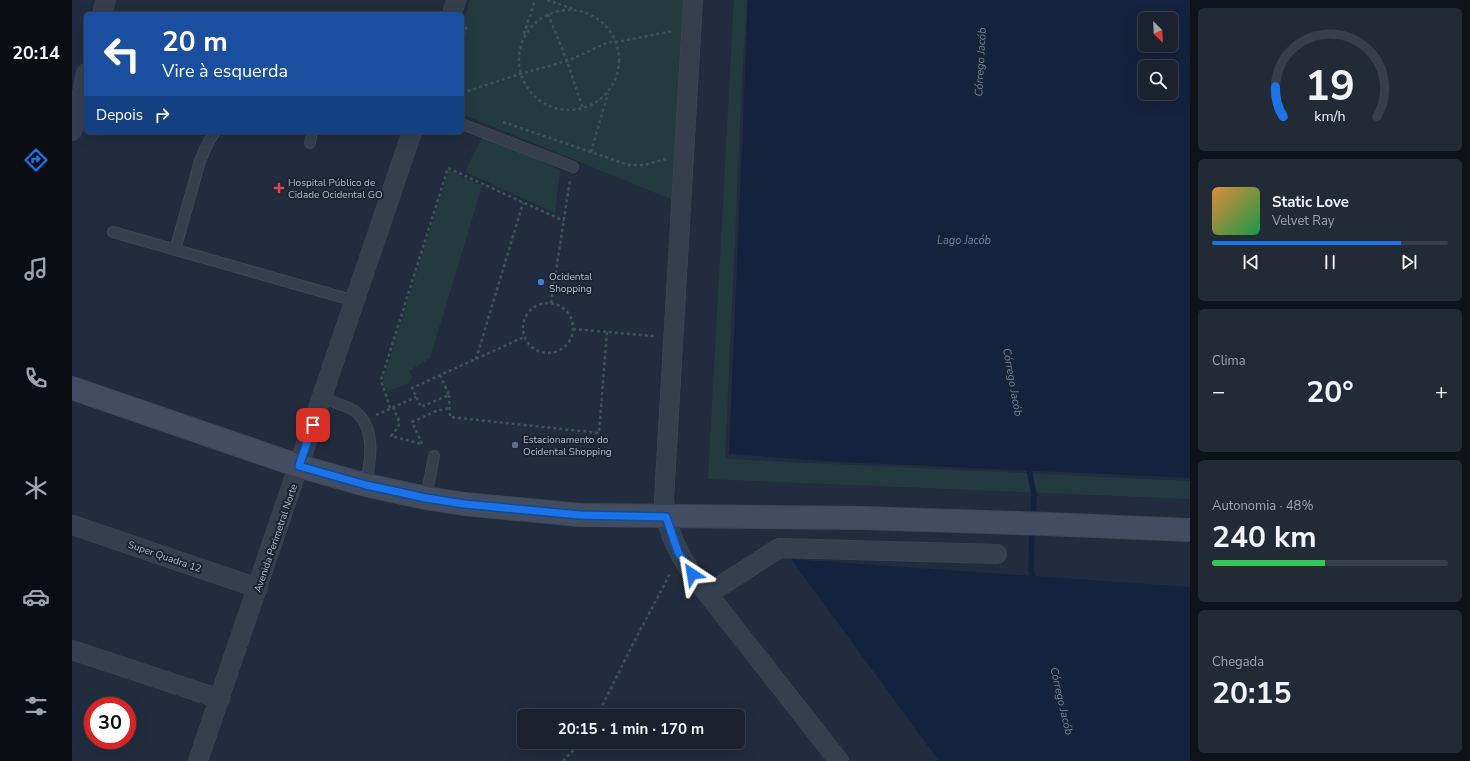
<!DOCTYPE html>
<html lang="pt">
<head>
<meta charset="utf-8">
<style>
	:root { --surface:#19222e; --page:#222a36; --text:#f1f3f6; --muted:#9fa4aa; --line:#373f4a; --accent:#1a73e8 }
	body { margin:0; font-family:"Nunito Sans",sans-serif; background:var(--page); color:var(--text); height:100vh; display:flex; flex-direction:column; font-size:15px; white-space:nowrap }
	* { box-sizing:border-box; margin:0 }
	p { font-size:13px; color:var(--muted) }
	.icon { flex:none; width:22px; height:22px; fill:none; stroke:currentColor; stroke-width:2; stroke-linecap:round; stroke-linejoin:round }
	.map { position:relative; flex:1; overflow:hidden }
	.drawer { display:flex; flex-direction:column; gap:8px; padding:8px; background:#0e1319; width:280px }
	.drawer>* { flex:none }
	.banner { position:absolute; left:12px; top:12px; width:380px; height:122px; border-radius:6px; box-shadow:0 4px 16px #0002,0 0 0 1px var(--line); background:#1a4fa0; color:#fff; overflow:hidden }
	.needle { width:26px; rotate:156deg }
	.tools { position:absolute; left:1066px; top:12px; display:grid; gap:8px }
	.tools a { display:grid; place-items:center; width:40px; height:40px; border-radius:6px; background:var(--surface); box-shadow:0 4px 16px #0002,0 0 0 1px var(--line); font-size:20px }
	.speed { position:absolute; left:12px; top:697px; display:flex; gap:8px; font-size:20px; font-weight:700; text-align:center }
	.speed>* { display:grid; place-content:center; width:52px; height:52px; border-radius:50%; background:var(--surface); box-shadow:0 4px 16px #0002,0 0 0 1px var(--line); line-height:1 }
	.speed .limit { border:6px solid #d22; background:#fff; color:#111 }
	.pin { position:absolute; display:grid; place-items:center; width:34px; height:34px; color:#fff; margin:-17px; border-radius:8px; box-shadow:0 2px 6px #0006 }
	.me { position:absolute; width:44px; margin:-22px; rotate:327deg; stroke-linejoin:round; filter:drop-shadow(0 0 3px #0008) }
	.turn { display:flex; align-items:center; gap:14px; height:84px; padding:0 12px; font-size:18px }
	.turn .icon { width:52px; height:52px; stroke-width:2.5 }
	.turn b { display:block; font-size:28px; line-height:34px }
	.then { display:flex; align-items:center; height:38px; padding:0 12px; background:#0003; gap:8px; font-size:15px }
	.big { font-size:30px; font-weight:700; line-height:1.1 }
	.drawer .card { flex:1; display:flex; flex-direction:column; justify-content:center; gap:6px; min-width:0; padding:0 14px; border-radius:6px; background:var(--page) }
	.drawer .dial { align-items:center; gap:0 }
	.dial svg { height:104px; overflow:visible; fill:none; stroke:var(--line); stroke-width:7; stroke-linecap:round; text-anchor:middle }
	.dial text { fill:var(--text); stroke:none }
	.song { display:flex; align-items:center; gap:12px }
	.cover { width:48px; height:48px; border-radius:6px; background:linear-gradient(135deg,hsl(30 70% 55%),hsl(140 70% 35%)) }
	.played { height:4px; border-radius:2px; background:linear-gradient(90deg,var(--accent) 80%,var(--line) 80%) }
	.keys { display:flex; justify-content:space-around; direction:ltr }
	.heat { display:flex; justify-content:space-between; align-items:center; font-size:22px; direction:ltr }
	.charge { height:6px; border-radius:3px; background:linear-gradient(90deg,#34c759 48%,var(--line) 0) }
	.trip { position:absolute; left:445px; top:709px; width:228px; height:40px; border-radius:6px; background:var(--surface); box-shadow:0 4px 16px #0002,0 0 0 1px var(--line); font-weight:700; line-height:40px; text-align:center }
	main { display:flex; flex:1; min-height:0 }
	.menu { display:flex; flex-direction:column; width:72px; justify-content:space-around; align-items:center; background:#0a0e12; color:var(--muted) }
	.menu .icon { width:28px; height:28px }
	.menu .active { color:var(--accent) }
	.menu b { font-size:18px; color:var(--text) }
	.map>svg:first-child { display:block }
	.green { fill:#233b3f }
	.water { fill:#14233d; fill-rule:evenodd }
	.lines { fill:none; stroke-linecap:round; stroke-linejoin:round }
	.stream { stroke:#14233d; stroke-width:5.5 }
	.lane-casing { stroke:#3e4857; stroke-width:12 }
	.street-casing { stroke:#3e4857; stroke-width:20 }
	.secondary-casing { stroke:#3e4857; stroke-width:24 }
	.path { stroke:#3c5457; stroke-width:2.5; stroke-dasharray:3 3; stroke-linecap:butt }
	.lane { stroke:#353f4e; stroke-width:10 }
	.street { stroke:#353f4e; stroke-width:19 }
	.secondary { stroke:#434d61; stroke-width:22 }
	.route-casing { stroke:#114b97; stroke-width:10 }
	.route { stroke:#1a73e8; stroke-width:7 }
	.health-dot { fill:#e0444e; stroke:#1b2433; stroke-width:1.5 }
	.shop-dot { fill:#3f7fe0; stroke:#1b2433; stroke-width:1.5 }
	.service-dot { fill:#5c6f8a; stroke:#1b2433; stroke-width:1.5 }
	.labels { text-anchor:middle; stroke-width:4; stroke-linejoin:round; paint-order:stroke }
	.poi-label { font-size:10px; fill:#b1b9ca; stroke:#1b2433; text-anchor:start }
	.street-label { font-size:10px; fill:#b1b9ca; stroke:#1b2433 }
	.water-label { font-size:11px; font-style:italic; fill:#6782ab; stroke:#1b2433 }
</style>
</head>
<body>
<main>
<nav class="menu">
<b>20:14</b>
<svg class="icon active" aria-label="directions" viewBox="0 0 24 24"><path d="M12 3l9 9-9 9-9-9zM9 14v-3h6M13 9l2 2-2 2"/></svg>
<svg class="icon" aria-label="music" viewBox="0 0 24 24"><path d="M9 18V5l10-2v13"/><circle cx="6" cy="18" r="3"/><circle cx="16" cy="16" r="3"/></svg>
<svg class="icon" aria-label="phone" viewBox="0 0 24 24"><path d="M5 4h4l2 5-3 2q2 4 5 5l2-3 5 2v4C11 20 4 13 5 4z"/></svg>
<svg class="icon" aria-label="climate" viewBox="0 0 24 24"><path d="M12 3v18M4 7l16 10M4 17L20 7"/></svg>
<svg class="icon" aria-label="car" viewBox="0 0 24 24"><path d="M5 17H2v-5l4-1 3-4h7l3 4 3 1v5h-3M9 17h6M6 11h13"/><circle cx="7" cy="17" r="2"/><circle cx="17" cy="17" r="2"/></svg>
<svg class="icon" aria-label="filters" viewBox="0 0 24 24"><path d="M4 7h16M4 17h16"/><circle cx="9" cy="7" r="2"/><circle cx="15" cy="17" r="2"/></svg>
</nav>
<div class="map">
<svg width="1118" height="761" viewBox="0 0 1118 761">
	<rect width="100%" height="100%" fill="#212d3e"/>
	<!-- green -->
	<g class="green">
		<path d="M398,0H618L606,202L390,114V26Z"/>
		<path d="M662,0H675L671,62L653,459L1118,481V499L636,479Z"/>
		<path d="M411,135L488,170L483,213L393,172Z"/>
		<path d="M377,170L410,186L358,358L337,371L340,377L336,383L315,392L311,380Z"/>
	</g>
	<!-- water -->
	<g class="water">
		<path d="M676,0H1118V478L768,462L657,454ZM1073,19H1099V45H1073ZM1073,67H1099V93H1073Z"/>
		<path d="M719,559L1118,587V761H867Z"/>
	</g>
	<g class="lines">
		<!-- stream -->
		<g class="stream">
			<path d="M956,463L962,495L961,520"/>
			<path d="M960,529L959,570L962,582"/>
		</g>
		<defs>
			<g id="lane">
				<path d="M390,124L501,167"/>
				<path d="M238,143L240,132"/>
				<path d="M41,232L283,301"/>
				<path d="M103,250L128,161C132,151 136,141 143,132"/>
				<path d="M250,398C258,401 279,407 284,412C305,430 298,462 294,485"/>
				<path d="M354,498L362,456"/>
			</g>
			<g id="street">
				<path d="M621,0L592,499C595,531 603,547 620,574L767,761"/>
				<path d="M30,14L34,0"/>
				<path d="M380,14L384,0"/>
				<path d="M0,131L7,108L14,73"/>
				<path d="M0,525L186,588"/>
				<path d="M636,594L707,548L925,554"/>
				<path d="M0,650L148,699"/>
				<path d="M126,761L340,132"/>
			</g>
			<path id="secondary" d="M0,388L227,466L294,485L354,498L392,504L508,515L791,518L975,524L1118,530"/>
		</defs>
		<!-- lane casing -->
		<use href="#lane" class="lane-casing"/>
		<!-- street casing -->
		<use href="#street" class="street-casing"/>
		<!-- secondary casing -->
		<use href="#secondary" class="secondary-casing"/>
		<!-- path -->
		<g class="path">
			<path d="M475,0L501,9"/>
			<circle cx="497" cy="60" r="50"/>
			<path d="M476,14L495,61L511,109"/>
			<path d="M452,34L463,0"/>
			<path d="M390,41L395,26"/>
			<path d="M390,93L448,74L495,61L537,42H545L601,31"/>
			<path d="M431,122L557,165H572L594,159"/>
			<path d="M519,152L536,93"/>
			<path d="M479,303L498,180"/>
			<circle cx="476" cy="328" r="25"/>
			<path d="M501,329L582,336"/>
			<path d="M404,359L451,203"/>
			<path d="M368,375L377,395L349,407L340,388L452,337"/>
			<path d="M377,395L378,417L527,433L535,332"/>
			<path d="M321,407C328,424 331,422 319,436L350,444"/>
			<path d="M318,408L309,380L376,168L492,221"/>
			<path d="M304,415L344,397"/>
			<path d="M350,444L340,422L364,411L378,408"/>
			<path d="M525,716L564,638L598,574"/>
			<path d="M491,761L509,742"/>
		</g>
		<!-- lane -->
		<use href="#lane" class="lane"/>
		<!-- street -->
		<use href="#street" class="street"/>
		<!-- secondary -->
		<use href="#secondary" class="secondary"/>
	</g>
	<g class="lines">
		<defs>
			<path id="route" d="M241,425L227,466L294,485L354,498L392,504L508,515L594,517L606,552L620,574"/>
		</defs>
		<!-- route casing -->
		<use href="#route" class="route-casing"/>
		<!-- route -->
		<use href="#route" class="route"/>
	</g>
	<!-- markers -->
	<path class="health-dot" d="M205 182h4v4h4v4h-4v4h-4v-4h-4v-4h4z"/>
	<circle class="shop-dot" cx="469" cy="282" r="4"/>
	<circle class="service-dot" cx="443" cy="445" r="4"/>
	<g class="labels">
		<!-- poi labels -->
		<g class="poi-label">
			<text x="216" y="186">Hospital Público de<tspan x="216" dy="12">Cidade Ocidental GO</tspan></text>
			<text x="477" y="280">Ocidental<tspan x="477" dy="12">Shopping</tspan></text>
			<text x="451" y="443">Estacionamento do<tspan x="451" dy="12">Ocidental Shopping</tspan></text>
		</g>
		<!-- street labels -->
		<g class="street-label">
			<text transform="translate(203 538) rotate(-71)" y="4">Avenida Perimetral Norte</text>
			<text transform="translate(93 556) rotate(19)" y="4">Super Quadra 12</text>
		</g>
		<!-- water labels -->
		<g class="water-label">
			<text transform="translate(908 62) rotate(-87)" y="4">Córrego Jacób</text>
			<text x="892" y="244">Lago Jacób</text>
			<text transform="translate(941 382) rotate(80)" y="4">Córrego Jacób</text>
			<text transform="translate(990 701) rotate(77)" y="4">Córrego Jacób</text>
		</g>
	</g>
</svg>
<div class="tools">
<a><svg class="needle" viewBox="-14 -14 28 28"><path d="M0-13l5 13h-10z" fill="#e53935"/><path d="M0 13l5-13h-10z" fill="#9fa4aa"/></svg></a>
<a><svg class="icon" aria-label="search" viewBox="0 0 24 24"><circle cx="10" cy="10" r="6"/><path d="M15 15l6 6"/></svg></a>
</div>
<div class="speed"><div class="limit">30</div></div>
<div class="pin" style="left:241px;top:425px;background:#d93025"><svg class="icon" aria-label="arrive" viewBox="0 0 24 24"><path d="M6 21V4h12l-3 4 3 4H6"/></svg></div>
<svg class="me" style="left:620px;top:574px" viewBox="-20 -20 40 40"><path d="M0-17L14 15 0 8-14 15z" fill="#1a73e8" stroke="#fff" stroke-width="4"/></svg>
<div class="trip">20:15 · 1 min · 170 m</div>
<div class="banner">
<div class="turn"><svg class="icon" aria-label="left" viewBox="0 0 24 24"><path d="M17 20v-9H6M10 6l-5 5 5 5"/></svg><div><b>20 m</b>Vire à esquerda</div></div>
<div class="then">Depois<svg class="icon" aria-label="right" viewBox="0 0 24 24"><path d="M7 20v-9h11M14 6l5 5-5 5"/></svg></div>
</div>
</div>
<section class="drawer">
<div class="card dial"><svg viewBox="0 0 100 80">
<path d="M14 69A42 42 0 1 1 86 69"/>
<path d="M14 69A42 42 0 0 1 8 46" stroke="#1a73e8"/>
<text x="50" y="56" font-size="32" font-weight="700">19</text>
<text x="50" y="72" font-size="11">km/h</text>
</svg></div>
<div class="card">
<div class="song"><i class="cover"></i><div><b>Static Love</b><p>Velvet Ray</p></div></div>
<div class="played"></div>
<div class="keys"><svg class="icon" aria-label="previous" viewBox="0 0 24 24"><path d="M18 5L8 12l10 7zM5 5v14"/></svg><svg class="icon" aria-label="pause" viewBox="0 0 24 24"><path d="M8 5v14M16 5v14"/></svg><svg class="icon" aria-label="next" viewBox="0 0 24 24"><path d="M6 5l10 7-10 7zM19 5v14"/></svg></div>
</div>
<div class="card"><p>Clima</p>
<div class="heat"><a>−</a><b class="big">20°</b><a>+</a></div>
</div>
<div class="card"><p>Autonomia · 48%</p><b class="big">240 km</b><div class="charge"></div></div>
<div class="card"><p>Chegada</p><b class="big">20:15</b></div>
</section>
</main>
</body>
</html>
